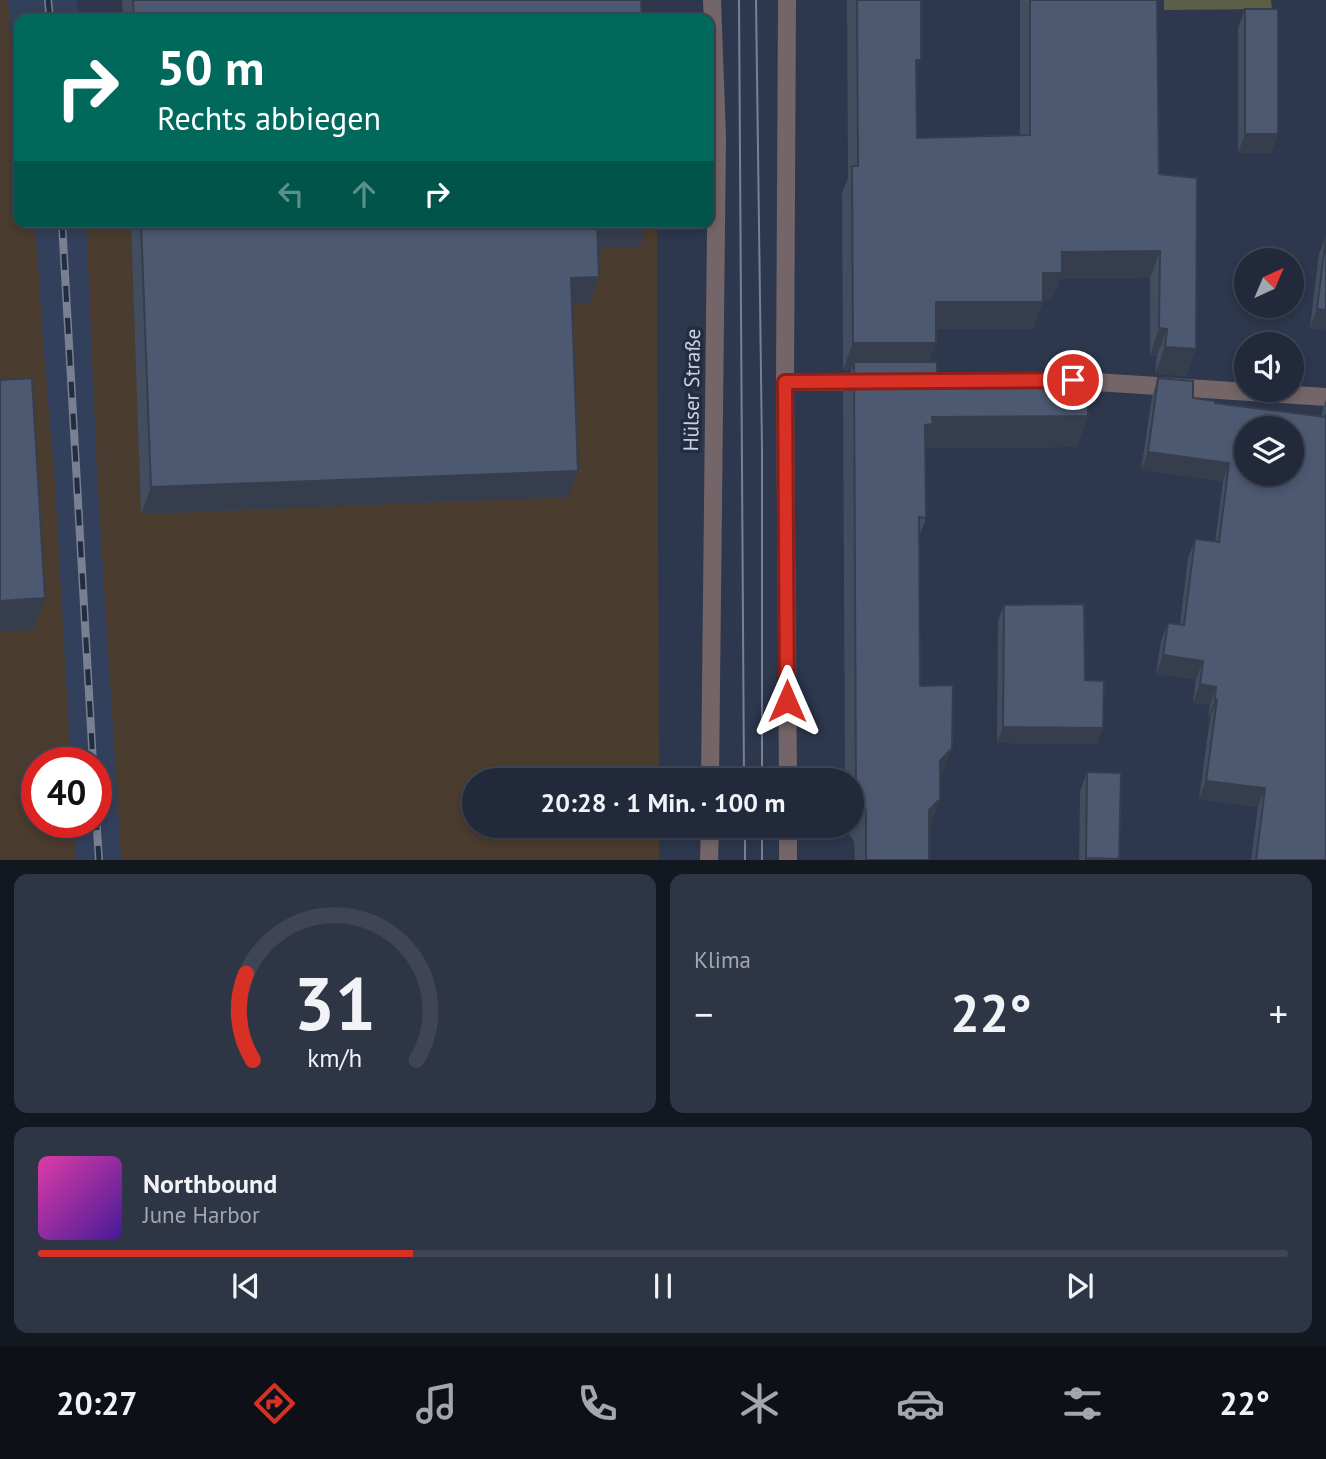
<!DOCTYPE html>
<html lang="de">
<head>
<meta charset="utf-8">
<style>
	:root { --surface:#22293a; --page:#2e3545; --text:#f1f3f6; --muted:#a2a6af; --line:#3f4554; --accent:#d93025 }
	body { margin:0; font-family:"PT Sans",sans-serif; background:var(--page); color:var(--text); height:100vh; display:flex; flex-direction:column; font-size:26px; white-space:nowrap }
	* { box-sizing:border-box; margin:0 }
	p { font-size:23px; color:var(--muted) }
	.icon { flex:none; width:38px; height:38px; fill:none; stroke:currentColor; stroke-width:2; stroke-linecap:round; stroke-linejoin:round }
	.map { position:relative; height:860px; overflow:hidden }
	.details { display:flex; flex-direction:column; gap:14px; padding:14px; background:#131720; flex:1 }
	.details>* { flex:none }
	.top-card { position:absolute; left:14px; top:14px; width:700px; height:214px; border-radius:14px; box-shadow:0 4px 10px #0003,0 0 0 2px var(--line); background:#00695c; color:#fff; overflow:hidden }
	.needle { width:46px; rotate:44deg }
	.fabs { position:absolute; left:1234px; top:248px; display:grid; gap:14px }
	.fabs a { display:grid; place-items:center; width:70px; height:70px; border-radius:50%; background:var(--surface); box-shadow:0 4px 10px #0003,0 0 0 2px var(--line); font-size:35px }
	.speed { position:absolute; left:21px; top:747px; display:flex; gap:14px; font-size:35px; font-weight:700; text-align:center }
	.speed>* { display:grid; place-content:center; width:91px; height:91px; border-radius:50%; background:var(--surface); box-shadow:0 4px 10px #0003,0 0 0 2px var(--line); line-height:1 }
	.speed .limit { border:10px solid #d22; background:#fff; color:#111 }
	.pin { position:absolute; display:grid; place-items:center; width:60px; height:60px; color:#fff; margin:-30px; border:4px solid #fff; border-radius:50%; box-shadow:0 2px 7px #0007 }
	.me { position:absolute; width:77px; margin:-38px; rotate:0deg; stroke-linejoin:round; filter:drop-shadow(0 0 5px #0008) }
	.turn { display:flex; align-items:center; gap:24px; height:147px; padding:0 28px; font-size:32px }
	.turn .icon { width:91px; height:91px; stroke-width:2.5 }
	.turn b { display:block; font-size:49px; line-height:60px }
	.lanes { display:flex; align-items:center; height:66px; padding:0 28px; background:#0003; justify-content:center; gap:35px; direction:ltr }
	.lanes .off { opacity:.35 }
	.big { font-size:52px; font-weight:700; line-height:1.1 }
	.details .widget { flex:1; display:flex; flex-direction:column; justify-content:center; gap:10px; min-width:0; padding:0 24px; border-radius:14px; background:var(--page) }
	.details .dial { align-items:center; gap:0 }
	.dial svg { height:182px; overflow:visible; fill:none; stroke:var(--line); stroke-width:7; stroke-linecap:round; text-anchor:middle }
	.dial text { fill:var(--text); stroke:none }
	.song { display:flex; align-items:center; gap:21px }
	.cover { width:84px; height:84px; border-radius:10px; background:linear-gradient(135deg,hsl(320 70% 55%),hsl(260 70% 35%)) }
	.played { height:7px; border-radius:4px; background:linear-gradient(90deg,var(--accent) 30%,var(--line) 30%) }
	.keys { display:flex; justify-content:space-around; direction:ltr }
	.heat { display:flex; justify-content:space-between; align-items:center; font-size:38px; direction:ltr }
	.details .tiles { flex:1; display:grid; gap:14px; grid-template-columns:1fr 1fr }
	.widget:last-child { grid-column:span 2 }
	.trip { position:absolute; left:462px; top:768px; width:402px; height:70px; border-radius:35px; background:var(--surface); box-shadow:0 4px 10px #0003,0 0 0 2px var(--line); font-weight:700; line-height:70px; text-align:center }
	.menu { display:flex; height:112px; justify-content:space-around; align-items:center; background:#0e1017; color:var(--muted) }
	.menu .icon { width:49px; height:49px }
	.menu .selected { color:var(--accent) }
	.menu b { font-size:32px; color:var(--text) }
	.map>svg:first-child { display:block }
	.commercial { fill:#4a3c2e }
	.built { fill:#33405c }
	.park { fill:#5a5f45 }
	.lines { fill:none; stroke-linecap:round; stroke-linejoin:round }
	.minor { stroke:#736568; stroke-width:18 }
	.tram { stroke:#788092; stroke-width:2 }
	.rail-casing { stroke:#788092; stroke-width:8 }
	.rail { stroke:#232d42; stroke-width:5; stroke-dasharray:16; stroke-linecap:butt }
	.wall { fill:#424d60 }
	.shaded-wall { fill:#363e4e }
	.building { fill:#4d5970; stroke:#363e4e; stroke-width:2; fill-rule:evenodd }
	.route-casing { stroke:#8d1f18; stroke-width:18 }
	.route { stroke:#d93025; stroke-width:12 }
	.labels { text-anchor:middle; stroke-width:7; stroke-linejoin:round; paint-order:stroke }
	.street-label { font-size:21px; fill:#cbd1df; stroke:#232d42 }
</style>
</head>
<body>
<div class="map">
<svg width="1326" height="861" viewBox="0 0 1326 861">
	<rect width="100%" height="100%" fill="#2d374d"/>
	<!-- commercial -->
	<g class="commercial">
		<path d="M0,0H8L19,129V222H35L45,364L55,483L71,763H37V822L74,823L76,860H0Z"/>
		<path d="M86,222H657L659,780H474V826H659V860H121L97,477Z"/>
	</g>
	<!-- built -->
	<g class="built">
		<path d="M8,0H77L78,19H19V129Z"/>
		<path d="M35,222H86L97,477L121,860H76L74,823L96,822V763H71L55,483L45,364Z"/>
	</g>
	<!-- park -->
	<path class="park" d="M1164,0H1271L1272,9L1164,10Z"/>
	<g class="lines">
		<!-- minor -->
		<g class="minor">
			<path d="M787,0L785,382L788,780"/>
			<path d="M1065,380L1326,397"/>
			<path d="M785,382H869"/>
			<path d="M710,780L717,137L712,0"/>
			<path d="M788,826V861"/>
			<path d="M709,861L710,826"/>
		</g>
		<!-- tram -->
		<g class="tram">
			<path d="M739,0L744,780"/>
			<path d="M756,0L762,449V780"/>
			<path d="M745,826V861"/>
			<path d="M762,861V826"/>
		</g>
		<defs>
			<g id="rail">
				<path d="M48,0L50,19"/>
				<path d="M62,222L93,763"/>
				<path d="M96,814L99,861"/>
			</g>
		</defs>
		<!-- rail casing -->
		<use href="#rail" class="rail-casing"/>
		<!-- rail -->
		<use href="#rail" class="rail"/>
	</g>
	<!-- wall -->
	<g class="wall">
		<path d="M122,0H641L642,19H123Z"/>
		<path d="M847,0H921L916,72L917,138L1020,135V0H1157L1159,174L1196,349L1186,376L1155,374L1157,356L1150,355V278L1060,279L1052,300H1043L1033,329H936L929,362L937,377L1088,416L1077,447L925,448L926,518L919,537L920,686L941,778L940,780L929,830V860H855L854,841L845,830V826H852V780H845L843,393L851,370H843L842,193L848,178Z"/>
		<path d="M1245,9L1278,134L1271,153H1238V28Z"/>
		<path d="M131,222H648L640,247L598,248L589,304H572L568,497L141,514Z"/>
		<path d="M1326,235V330L1310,328L1319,254Z"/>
		<path d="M1158,378L1193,398L1215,403L1321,417L1323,408L1326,399V860H1251L1258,807L1199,799L1210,718H1208L1210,705L1193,703L1196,679L1156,674L1161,641L1168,623L1180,624L1188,558L1195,539L1215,542L1223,481L1141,470L1152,397Z"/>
		<path d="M1004,605L1085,680L1097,744L997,743L998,621Z"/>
		<path d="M1087,772L1118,860H1079L1080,791Z"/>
	</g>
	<!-- shaded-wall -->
	<g class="shaded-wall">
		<path d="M916,60H921L911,87Z"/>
		<path d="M1245,134H1278L1271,153H1238Z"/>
		<path d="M597,222H648L640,247L587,249Z"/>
		<path d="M1160,251L1150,278L1060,279L1052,300H1033L1043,273L1062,252Z"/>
		<path d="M599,277L589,304H561L571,278Z"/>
		<path d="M936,302H1043L1033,329H926Z"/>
		<path d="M1317,309L1326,310V330L1310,328Z"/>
		<path d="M1159,328L1167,329L1157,356L1150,355Z"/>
		<path d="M853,343H936L926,370L854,362L851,370H843Z"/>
		<path d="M1165,347L1196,349L1186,376L1155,374Z"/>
		<path d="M1088,416L1077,447L924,448L925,425L932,417Z"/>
		<path d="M1148,452L1229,463L1223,481L1141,470Z"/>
		<path d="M578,471L568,497L141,514L151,487Z"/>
		<path d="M45,598L33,630L0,632V601Z"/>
		<path d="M1163,655L1203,661L1196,679L1156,674Z"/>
		<path d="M1200,684L1216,687L1210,705L1193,703Z"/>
		<path d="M1215,700H1217L1210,718H1208Z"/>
		<path d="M1003,727L1103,728L1097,744L997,743Z"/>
		<path d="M952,748L941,778L929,791L940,761Z"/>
		<path d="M1206,781L1265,788L1258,807L1199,799Z"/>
		<path d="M940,799L929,830V810Z"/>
		<path d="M1086,858L1119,859L1118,860H1085Z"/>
	</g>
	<!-- building -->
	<g class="building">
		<path d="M133,0H641L642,19H134Z"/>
		<path d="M857,0H921V60H916L917,138L1030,135V0H1157L1159,174L1197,178L1196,349L1165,347L1167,329L1159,328L1160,251L1062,252V273H1043V302H936V343H853L852,166H858Z"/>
		<rect x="1245" y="9" width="33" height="125"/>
		<path d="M141,222H603H597L599,277L571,278L578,471L151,487Z"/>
		<path d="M1326,236V310L1317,309Z"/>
		<path d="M854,362H937V377L1088,376V416L932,417L933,424L925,425L926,518L919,517L920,686L953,685L952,748L940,761V799L929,810V860H866V810L856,799Z"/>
		<path d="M32,378L45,598L0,601V380Z"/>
		<path d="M1158,378L1193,381V398L1215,401V403L1326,417V415V860H1256L1265,788L1206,781L1217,700H1215L1216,687L1200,684L1203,661L1163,655L1168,623L1184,625L1195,539L1219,542L1229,463L1148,452ZM1246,429H1292V474H1246Z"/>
		<path d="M1084,604L1085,680L1104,681L1103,728L1003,727L1004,605Z"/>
		<path d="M1087,772L1121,773L1119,859L1086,858Z"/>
	</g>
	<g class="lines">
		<defs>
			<path id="route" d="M787,701L785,382L1073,380"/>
		</defs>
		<!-- route casing -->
		<use href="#route" class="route-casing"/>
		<!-- route -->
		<use href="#route" class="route"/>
	</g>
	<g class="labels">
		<!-- street labels -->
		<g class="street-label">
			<text transform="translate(692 390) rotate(-89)" y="7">Hülser Straße</text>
		</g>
	</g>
</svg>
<div class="fabs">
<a><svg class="needle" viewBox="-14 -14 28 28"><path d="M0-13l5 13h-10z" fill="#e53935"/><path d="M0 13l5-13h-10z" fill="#a2a6af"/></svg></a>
<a><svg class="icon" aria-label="sound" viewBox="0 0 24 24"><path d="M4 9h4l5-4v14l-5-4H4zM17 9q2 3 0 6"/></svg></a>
<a><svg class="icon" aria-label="layers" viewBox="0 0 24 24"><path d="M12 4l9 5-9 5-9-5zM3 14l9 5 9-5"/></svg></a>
</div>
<div class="speed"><div class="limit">40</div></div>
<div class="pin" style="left:1073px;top:380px;background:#d93025"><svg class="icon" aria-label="arrive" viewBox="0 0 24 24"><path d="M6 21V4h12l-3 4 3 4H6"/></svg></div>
<svg class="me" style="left:787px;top:701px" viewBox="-20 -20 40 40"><path d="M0-17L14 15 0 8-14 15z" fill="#d93025" stroke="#fff" stroke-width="4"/></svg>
<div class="trip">20:28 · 1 Min. · 100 m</div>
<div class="top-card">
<div class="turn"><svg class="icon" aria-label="right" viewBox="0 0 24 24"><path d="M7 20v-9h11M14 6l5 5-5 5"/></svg><div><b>50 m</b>Rechts abbiegen</div></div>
<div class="lanes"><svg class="icon off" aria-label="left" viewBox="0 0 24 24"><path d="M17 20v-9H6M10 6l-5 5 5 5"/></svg><svg class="icon off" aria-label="ahead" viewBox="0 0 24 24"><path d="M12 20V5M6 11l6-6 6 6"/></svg><svg class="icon" aria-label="right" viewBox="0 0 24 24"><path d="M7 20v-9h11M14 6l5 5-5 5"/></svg></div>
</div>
</div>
<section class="details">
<div class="tiles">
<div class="widget dial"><svg viewBox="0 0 100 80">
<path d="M14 69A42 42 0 1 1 86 69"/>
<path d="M14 69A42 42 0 0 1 11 31" stroke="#d93025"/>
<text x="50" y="56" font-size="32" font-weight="700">31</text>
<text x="50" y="72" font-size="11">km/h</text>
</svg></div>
<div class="widget"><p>Klima</p>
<div class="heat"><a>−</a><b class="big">22°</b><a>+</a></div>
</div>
<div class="widget">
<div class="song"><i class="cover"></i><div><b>Northbound</b><p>June Harbor</p></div></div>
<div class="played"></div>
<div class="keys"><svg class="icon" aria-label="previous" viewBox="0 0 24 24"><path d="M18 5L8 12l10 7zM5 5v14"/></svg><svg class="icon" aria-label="pause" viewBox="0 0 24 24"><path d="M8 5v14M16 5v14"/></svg><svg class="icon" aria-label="next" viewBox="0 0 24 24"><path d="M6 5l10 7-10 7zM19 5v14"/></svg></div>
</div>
</div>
</section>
<nav class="menu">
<b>20:27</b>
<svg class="icon selected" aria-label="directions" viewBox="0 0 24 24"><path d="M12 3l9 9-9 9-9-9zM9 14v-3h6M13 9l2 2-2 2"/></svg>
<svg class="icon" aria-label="music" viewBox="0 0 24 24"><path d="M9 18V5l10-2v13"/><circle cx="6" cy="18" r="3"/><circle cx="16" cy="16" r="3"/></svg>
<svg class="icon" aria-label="phone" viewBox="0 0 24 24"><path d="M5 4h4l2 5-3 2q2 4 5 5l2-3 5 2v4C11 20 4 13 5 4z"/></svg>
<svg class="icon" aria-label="climate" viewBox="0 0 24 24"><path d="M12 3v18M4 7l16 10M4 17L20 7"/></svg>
<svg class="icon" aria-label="car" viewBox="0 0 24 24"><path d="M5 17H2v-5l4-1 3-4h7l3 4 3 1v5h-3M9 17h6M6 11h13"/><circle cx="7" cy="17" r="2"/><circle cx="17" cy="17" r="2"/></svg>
<svg class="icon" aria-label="filters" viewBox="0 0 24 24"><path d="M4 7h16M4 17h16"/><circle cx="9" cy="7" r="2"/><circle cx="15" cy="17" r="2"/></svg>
<b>22°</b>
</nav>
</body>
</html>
